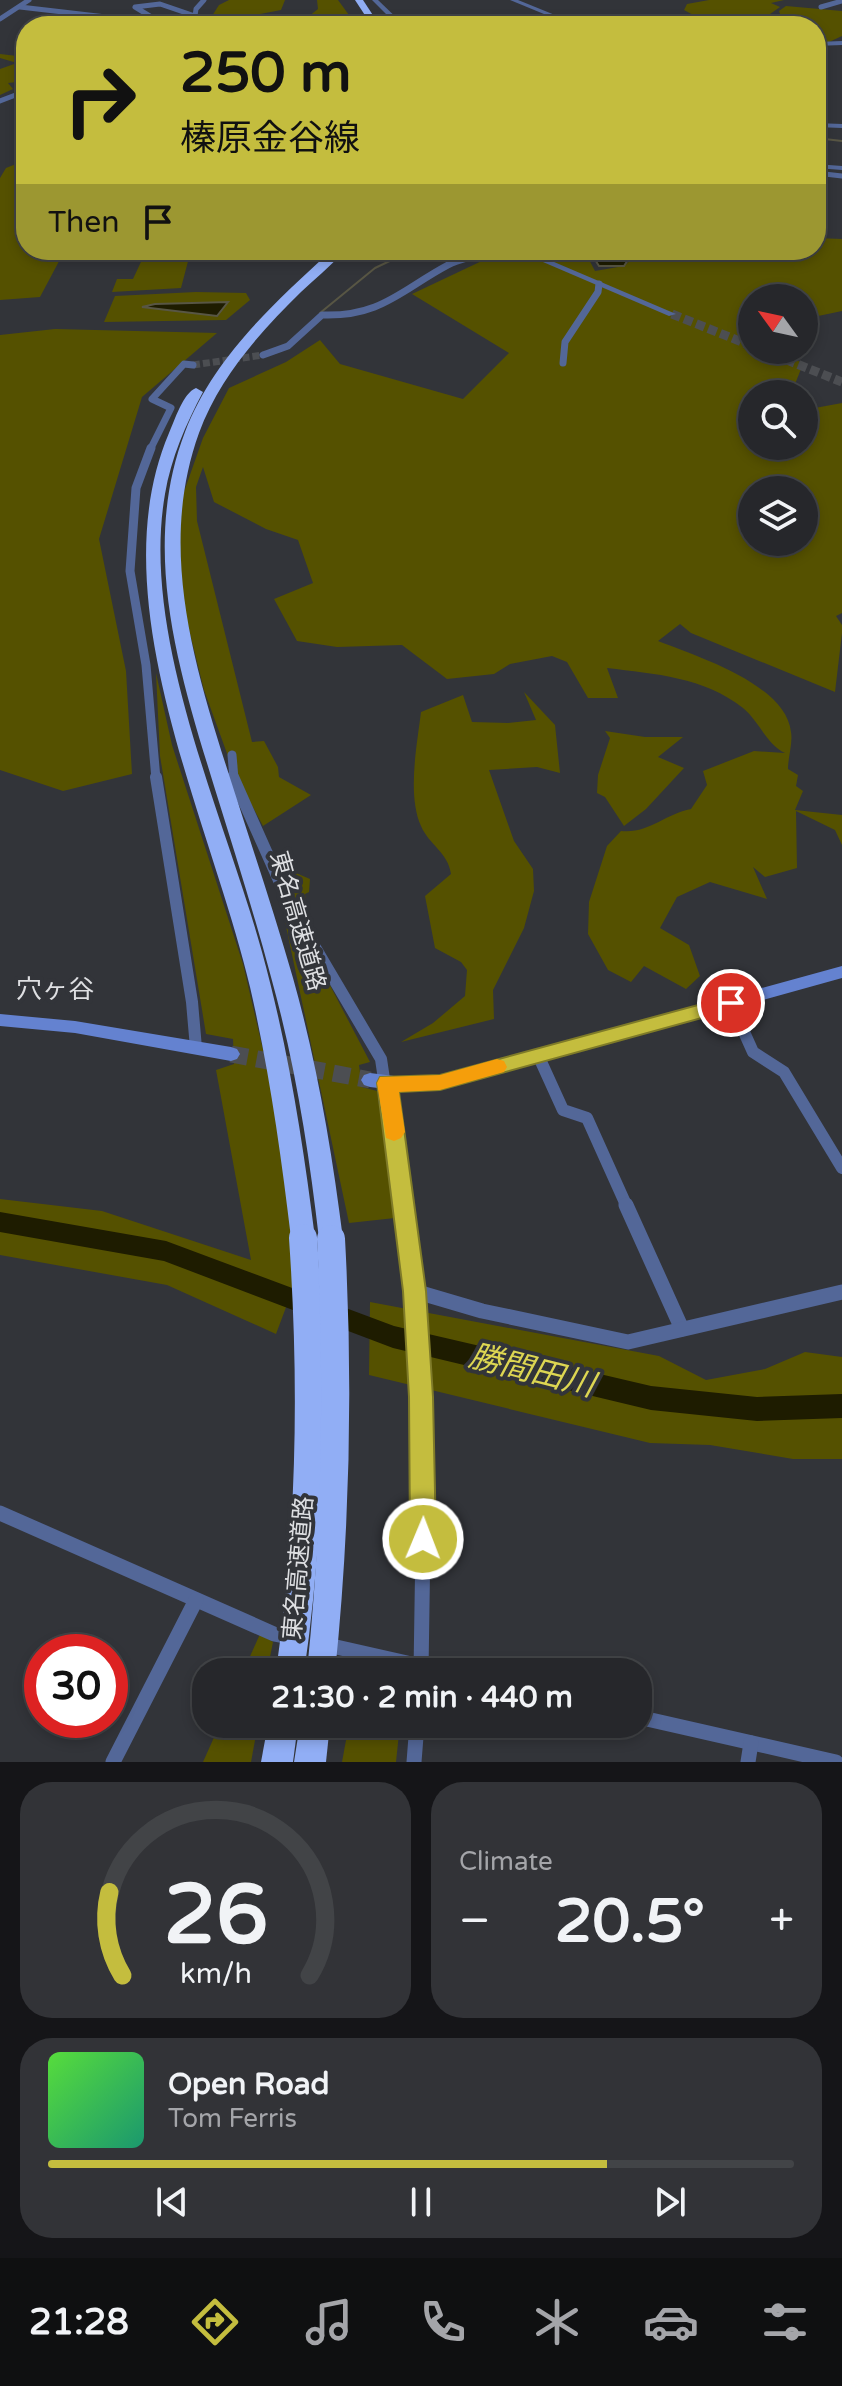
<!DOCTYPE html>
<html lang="en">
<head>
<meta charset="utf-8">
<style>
	:root { --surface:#26272b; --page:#323337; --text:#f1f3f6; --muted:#a4a5a9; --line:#424447; --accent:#c4bd3e }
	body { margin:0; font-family:"Varela Round","Noto Sans JP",sans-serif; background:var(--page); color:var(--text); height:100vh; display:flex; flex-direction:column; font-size:30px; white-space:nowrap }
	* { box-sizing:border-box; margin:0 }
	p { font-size:26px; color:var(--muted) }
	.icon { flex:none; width:44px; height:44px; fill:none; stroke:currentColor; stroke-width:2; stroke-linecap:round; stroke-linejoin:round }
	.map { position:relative; height:1762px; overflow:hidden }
	.sheet { display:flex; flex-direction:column; gap:20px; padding:20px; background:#151518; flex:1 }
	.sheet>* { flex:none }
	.hud { position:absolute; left:16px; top:16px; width:810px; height:244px; border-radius:32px; box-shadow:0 4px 12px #0003,0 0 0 2px var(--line); background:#c4bd3e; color:#111; overflow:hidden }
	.needle { width:52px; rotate:303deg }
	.tools { position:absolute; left:738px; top:284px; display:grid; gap:16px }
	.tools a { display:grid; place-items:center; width:80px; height:80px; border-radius:50%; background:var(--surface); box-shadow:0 4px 12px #0003,0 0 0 2px var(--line); font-size:40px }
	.speed { position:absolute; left:24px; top:1634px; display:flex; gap:16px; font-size:40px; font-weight:700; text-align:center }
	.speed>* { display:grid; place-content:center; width:104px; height:104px; border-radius:50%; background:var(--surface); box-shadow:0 4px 12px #0003,0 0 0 2px var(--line); line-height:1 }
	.speed .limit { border:12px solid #d22; background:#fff; color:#111 }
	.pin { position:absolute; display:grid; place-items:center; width:68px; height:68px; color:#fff; margin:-34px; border:4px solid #fff; border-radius:50%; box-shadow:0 2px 8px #0007 }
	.me { position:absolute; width:88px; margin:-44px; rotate:1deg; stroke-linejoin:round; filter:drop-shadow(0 0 6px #0008) }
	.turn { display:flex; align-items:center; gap:28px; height:168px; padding:0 32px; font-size:36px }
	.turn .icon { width:104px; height:104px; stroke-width:2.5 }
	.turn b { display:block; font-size:56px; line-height:68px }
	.then { display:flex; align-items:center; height:76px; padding:0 32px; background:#0003; gap:16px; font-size:30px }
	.big { font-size:60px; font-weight:800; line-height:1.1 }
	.sheet .widget { flex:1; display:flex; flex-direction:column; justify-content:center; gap:12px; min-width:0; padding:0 28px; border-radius:32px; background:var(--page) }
	.sheet .dial { align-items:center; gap:0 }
	.dial svg { height:208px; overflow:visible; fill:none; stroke:var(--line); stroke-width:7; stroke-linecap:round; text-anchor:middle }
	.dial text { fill:var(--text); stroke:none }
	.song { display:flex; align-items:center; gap:24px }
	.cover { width:96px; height:96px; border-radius:12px; background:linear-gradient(135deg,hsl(110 70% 55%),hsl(160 70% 35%)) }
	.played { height:8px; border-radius:4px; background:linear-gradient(90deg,var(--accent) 75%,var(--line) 75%) }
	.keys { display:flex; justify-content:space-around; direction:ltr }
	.heat { display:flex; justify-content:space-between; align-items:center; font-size:44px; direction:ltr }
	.sheet .tiles { flex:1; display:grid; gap:20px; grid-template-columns:1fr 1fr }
	.widget:last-child { grid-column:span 2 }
	.trip { position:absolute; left:192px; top:1658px; width:460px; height:80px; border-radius:32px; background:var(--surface); box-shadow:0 4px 12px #0003,0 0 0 2px var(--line); font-weight:800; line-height:80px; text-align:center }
	.tab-bar { display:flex; height:128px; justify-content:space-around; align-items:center; background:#0f1011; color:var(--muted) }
	.tab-bar .icon { width:56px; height:56px }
	.tab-bar .on { color:var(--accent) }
	.tab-bar b { font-size:36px; color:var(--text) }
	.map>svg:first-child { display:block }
	.green { fill:#555100; fill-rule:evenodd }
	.water { fill:#1e1c00; stroke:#585644; stroke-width:2 }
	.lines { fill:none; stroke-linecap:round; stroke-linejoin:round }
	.stream { stroke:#585644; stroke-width:2 }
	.river { fill:#1e1c00; fill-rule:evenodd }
	.minor-tunnel { stroke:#4c4e52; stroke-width:7; stroke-dasharray:7 3; stroke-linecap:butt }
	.tertiary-tunnel { stroke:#4c4e52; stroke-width:9; stroke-dasharray:9 4; stroke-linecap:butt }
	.secondary-tunnel { stroke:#4c4e52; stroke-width:17; stroke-dasharray:17 9; stroke-linecap:butt }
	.minor-far4 { stroke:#536798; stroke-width:5 }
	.minor-far3 { stroke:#536798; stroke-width:7 }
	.minor-far2 { stroke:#536798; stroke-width:9 }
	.minor-far1 { stroke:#536798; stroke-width:12 }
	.minor { stroke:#536798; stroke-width:15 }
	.tertiary { fill:#536798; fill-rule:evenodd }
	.secondary { fill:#6482d0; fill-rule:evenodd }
	.motorway { fill:#91aef5; fill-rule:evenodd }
	.motorway-bridge { stroke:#91aef5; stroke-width:28 }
	.route { fill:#c4bd3e; stroke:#7f7b28; stroke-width:2 }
	.slow { fill:#f59e0b }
	.labels { text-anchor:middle; stroke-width:8; stroke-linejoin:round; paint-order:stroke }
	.street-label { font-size:24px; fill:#dedfe2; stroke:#323439 }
	.neighbourhood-label { font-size:26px; fill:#dedfe2; stroke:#323439 }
	.near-water-label { font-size:32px; font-style:italic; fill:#ddd652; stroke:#323439 }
</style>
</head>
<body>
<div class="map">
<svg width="842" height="1762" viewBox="0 0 842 1762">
	<rect width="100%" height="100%" fill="#323439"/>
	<!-- green -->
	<g class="green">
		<path d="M229,0H285L281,10L235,19L231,26L212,16L219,5Z"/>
		<path d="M317,0H338L357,26H318L325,20L308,17L318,9Z"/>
		<path d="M709,0H784L771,3L780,7L753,26H644L695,16L684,10L687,4Z"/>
		<path d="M786,6L842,11V36L829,42H816V26H784L779,11Z"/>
		<path d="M0,54L26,57V81L8,83L13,89L0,95V69L17,63L0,58Z"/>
		<path d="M16,164H26V250H65L40,297L0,300V178L6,168Z"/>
		<path d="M816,238L842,239V311L804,319V298H752V350H782L803,364L791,394H752V446H804V410L842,403V613L836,616L842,625V633L835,692L691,633L680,624L658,641C696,656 786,684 791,732C793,743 788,757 788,769L798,775L796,786L803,791L795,810L842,815V845L835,830L796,811L797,868L765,877L753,867L767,899L710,882L677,897L660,928L689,945L700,976L686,989L644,966L631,982L608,970L588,934L589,902L607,846L621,831C648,834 665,814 691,809L707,785L703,771L754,751L785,753C767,745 759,721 743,708C704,677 655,674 607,668L618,698H588L567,662L552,656L510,664L494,674L447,679L402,645L337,647L297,641L274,599L313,583L298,540L266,529L214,502L203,467L196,487L197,521L252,742L264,741L278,767L279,777L311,795L263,826L233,770L204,690L178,585L180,503L203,438L229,388L286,362L320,340L340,364L463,399L509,353L412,294L505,250H584L595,271L624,266L642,250H816ZM752,490H804V542H752Z"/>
		<path d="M141,250H191L181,288L112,292L117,279H133L146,251Z"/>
		<path d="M196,292L246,293L250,300L226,320L104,322L115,296Z"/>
		<path d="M55,329L217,333L142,397L99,539L126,671L132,774L63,791L0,770V335Z"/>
		<path d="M156,673L172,745L243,964L277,1110L297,1278L276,1334L167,1285L0,1255V1199L102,1211L251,1260L216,1070L234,1064L233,1039L206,1034L160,756Z"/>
		<path d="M524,692L555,725L560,773L537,767L489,770L514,841L533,869L534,891L524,928L493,990L494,1019L401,1042L433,1023L465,996L467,970L461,962L435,948L425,896L451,874C448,852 429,845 421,826C407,795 417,745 421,712L463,695L472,722L508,723L536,720Z"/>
		<path d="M605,731L645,737H683L658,757L684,768L646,809L624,826L605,797L597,793L598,775L610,738Z"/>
		<path d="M282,867L310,879L309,892L305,894L311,929C300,913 279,888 282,867Z"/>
		<path d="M284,917L310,947L370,1062L359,1065L362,1087L377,1091L395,1218L349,1223Z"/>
		<path d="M370,1302L659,1356L706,1380L765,1369L805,1352L842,1357V1459H793L710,1445L650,1443L369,1375Z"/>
		<path d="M260,1634L273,1642L267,1672H243Z"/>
		<path d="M220,1724H258L251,1762H203Z"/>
		<path d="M349,1724H400L396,1762H342Z"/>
	</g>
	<!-- water -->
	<g class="water">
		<path d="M589,250H642L631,255L624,266H599Z"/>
		<path d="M228,302L217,316L142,307L155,304Z"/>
	</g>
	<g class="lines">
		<!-- stream -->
		<g class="stream">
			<path d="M816,138L842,141"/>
			<path d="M320,313L375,268L413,250"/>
		</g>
		<!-- river -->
		<path class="river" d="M0,1212L166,1241L394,1326L651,1386L757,1397L842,1394V1418L757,1421L651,1410L393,1348L164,1261L0,1232Z"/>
		<!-- minor-tunnel -->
		<path class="minor-tunnel" d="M193,365L263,355"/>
		<!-- tertiary-tunnel -->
		<g class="tertiary-tunnel">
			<path d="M672,314L752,346"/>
			<path d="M762,350L842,382"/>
		</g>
		<!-- secondary-tunnel -->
		<path class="secondary-tunnel" d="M231,1054L370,1080"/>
		<!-- minor-far4 -->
		<g class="minor-far4">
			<path d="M20,7L106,17L133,26"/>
			<path d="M821,7L842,1"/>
			<path d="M195,16L196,9L204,0"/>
			<path d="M0,19L29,0"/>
			<path d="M159,26L153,18L135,7L160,4L195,16L196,22L208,26"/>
			<path d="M0,101L26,91"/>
			<path d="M816,173L842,176"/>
		</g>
		<!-- minor-far3 -->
		<g class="minor-far3">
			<path d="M263,355L288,346L322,315C381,317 401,290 448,265C461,258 477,257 490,250"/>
			<path d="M563,363L565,342L598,292L599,284"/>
			<path d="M150,450L171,408L152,399L184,364L193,365"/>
		</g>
		<!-- minor-far2 -->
		<g class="minor-far2">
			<path d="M151,448L136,488L130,571L146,665L156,779"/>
			<path d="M232,755L234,779"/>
		</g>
		<!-- minor-far1 -->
		<g class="minor-far1">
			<path d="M156,777L192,1002L196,1048"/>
			<path d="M233,777L290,905L381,1059L403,1207"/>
			<path d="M731,1003L753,1052L784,1072L842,1168"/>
			<path d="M538,1055L563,1110L587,1118L627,1207"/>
		</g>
		<!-- minor -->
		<g class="minor">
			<path d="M403,1205L420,1370L424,1476L421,1672"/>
			<path d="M626,1205L682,1329"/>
			<path d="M414,1291L482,1311L628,1342L842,1292"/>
			<path d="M0,1513L274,1634L294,1638"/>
			<path d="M323,1644L447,1672"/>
			<path d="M638,1717L836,1762"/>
			<path d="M113,1762L196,1600"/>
			<path d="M414,1762L417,1724"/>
			<path d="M748,1762L751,1743"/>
		</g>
		<!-- tertiary -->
		<g class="tertiary">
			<path d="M372,0H378L405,26H398Z"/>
			<path d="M510,0H518L582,26H573Z"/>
			<path d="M842,41V45L816,46V42Z"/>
			<path d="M816,123L842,124V128L816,127Z"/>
			<path d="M816,164L842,166V170L816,168Z"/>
			<path d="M515,250H526L676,314L669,316Z"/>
		</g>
		<!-- secondary -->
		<g class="secondary">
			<path d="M842,966V978L440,1090L410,1092L370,1087L364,1085L361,1080L364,1075L370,1073L410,1078L440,1076Z"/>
			<path d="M0,1014L75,1021L231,1047L237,1049L240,1054L237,1059L231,1061L75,1033L0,1026Z"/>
		</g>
		<!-- motorway -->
		<g class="motorway">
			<path d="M355,0H363L380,26H372Z"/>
			<path d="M332,250H345C332,265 316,278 301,292C260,332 219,378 199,433C157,549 195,669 231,781C252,847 274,912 293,978C317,1063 332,1151 343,1239L340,1246L331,1249L322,1246L319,1239C309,1151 295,1063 271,977C254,913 234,850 214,786C179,672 140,549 185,432C213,358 275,302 332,250Z"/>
			<path d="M196,388L203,392C186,424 171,458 165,494C140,638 224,814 262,952C288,1046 303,1142 315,1238L312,1245L303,1248L294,1245L291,1238C281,1154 269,1069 250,987C211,821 98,600 169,433C175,420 183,393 196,388Z"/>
			<path d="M268,1724H298L293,1762H261Z"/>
			<path d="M300,1724H330L326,1762H294Z"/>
		</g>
		<!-- motorway-bridge -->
		<g class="motorway-bridge">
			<path d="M290,1672C311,1529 313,1381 303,1238"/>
			<path d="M321,1672C336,1527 339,1384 331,1239"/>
		</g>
	</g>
	<!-- route -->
	<path class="route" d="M731,996L741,1003L738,1008L440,1090L399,1092L426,1291L433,1397L436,1539L432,1548L423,1551L414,1548L410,1539L409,1397L403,1291L377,1083L380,1077L440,1075Z"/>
	<!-- slow -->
	<path class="slow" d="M497,1059L504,1061L507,1067L504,1072L440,1090L399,1092L405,1132L401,1138L394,1141L386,1138L377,1083L380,1077L440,1075Z"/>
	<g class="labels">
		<!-- street labels -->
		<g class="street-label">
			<text transform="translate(298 921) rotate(74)" y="8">東名高速道路</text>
			<text transform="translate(298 1568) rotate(-85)" y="8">東名高速道路</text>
		</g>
		<!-- neighbourhood labels -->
		<g class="neighbourhood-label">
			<text x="55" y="998">穴ヶ谷</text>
		</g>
		<!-- near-water labels -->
		<g class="near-water-label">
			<text transform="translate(532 1370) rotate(14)" y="11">勝間田川</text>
		</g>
	</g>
</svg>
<div class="tools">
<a><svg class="needle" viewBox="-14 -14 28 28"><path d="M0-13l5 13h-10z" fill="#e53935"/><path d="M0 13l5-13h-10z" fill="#a4a5a9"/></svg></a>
<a><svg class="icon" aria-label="search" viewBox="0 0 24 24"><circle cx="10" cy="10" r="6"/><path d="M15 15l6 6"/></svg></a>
<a><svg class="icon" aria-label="layers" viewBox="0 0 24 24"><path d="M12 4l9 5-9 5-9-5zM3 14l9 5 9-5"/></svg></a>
</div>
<div class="speed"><div class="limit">30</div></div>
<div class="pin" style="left:731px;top:1003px;background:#d93025"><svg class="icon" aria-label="arrive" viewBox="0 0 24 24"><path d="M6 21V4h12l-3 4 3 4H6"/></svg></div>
<svg class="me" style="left:423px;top:1539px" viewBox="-20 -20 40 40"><circle r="17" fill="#c4bd3e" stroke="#fff" stroke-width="3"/><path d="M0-11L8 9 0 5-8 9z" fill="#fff"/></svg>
<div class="trip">21:30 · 2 min · 440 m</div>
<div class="hud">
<div class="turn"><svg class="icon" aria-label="right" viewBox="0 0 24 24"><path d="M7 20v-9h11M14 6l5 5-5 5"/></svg><div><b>250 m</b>榛原金谷線</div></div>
<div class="then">Then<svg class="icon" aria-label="arrive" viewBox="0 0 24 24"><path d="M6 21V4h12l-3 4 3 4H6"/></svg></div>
</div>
</div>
<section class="sheet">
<div class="tiles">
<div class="widget dial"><svg viewBox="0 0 100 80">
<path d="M14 69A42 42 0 1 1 86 69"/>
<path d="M14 69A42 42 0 0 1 9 37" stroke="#c4bd3e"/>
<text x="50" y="56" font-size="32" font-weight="700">26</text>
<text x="50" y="72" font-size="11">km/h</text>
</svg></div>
<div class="widget"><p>Climate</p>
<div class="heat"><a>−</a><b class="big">20.5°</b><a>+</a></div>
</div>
<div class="widget">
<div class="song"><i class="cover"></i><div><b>Open Road</b><p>Tom Ferris</p></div></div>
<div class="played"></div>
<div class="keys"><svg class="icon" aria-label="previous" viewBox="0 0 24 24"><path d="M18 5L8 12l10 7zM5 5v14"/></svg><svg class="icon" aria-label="pause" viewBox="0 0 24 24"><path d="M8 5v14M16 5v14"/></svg><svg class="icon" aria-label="next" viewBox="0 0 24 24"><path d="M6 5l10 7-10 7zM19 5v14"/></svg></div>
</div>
</div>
</section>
<nav class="tab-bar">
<b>21:28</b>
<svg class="icon on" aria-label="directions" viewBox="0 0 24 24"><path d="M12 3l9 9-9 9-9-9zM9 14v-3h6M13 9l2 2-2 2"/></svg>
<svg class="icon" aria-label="music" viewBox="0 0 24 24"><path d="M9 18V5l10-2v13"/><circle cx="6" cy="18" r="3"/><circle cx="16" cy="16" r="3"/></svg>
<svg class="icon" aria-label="phone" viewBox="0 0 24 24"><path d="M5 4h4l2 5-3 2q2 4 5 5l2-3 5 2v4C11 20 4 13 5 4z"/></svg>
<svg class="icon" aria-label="climate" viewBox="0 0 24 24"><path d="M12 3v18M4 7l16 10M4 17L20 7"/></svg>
<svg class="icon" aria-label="car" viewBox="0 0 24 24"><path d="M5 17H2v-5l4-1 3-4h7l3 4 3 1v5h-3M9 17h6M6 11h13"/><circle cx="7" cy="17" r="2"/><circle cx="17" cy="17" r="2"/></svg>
<svg class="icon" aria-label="filters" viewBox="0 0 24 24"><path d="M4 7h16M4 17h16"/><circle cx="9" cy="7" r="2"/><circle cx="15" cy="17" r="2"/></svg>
</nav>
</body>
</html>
